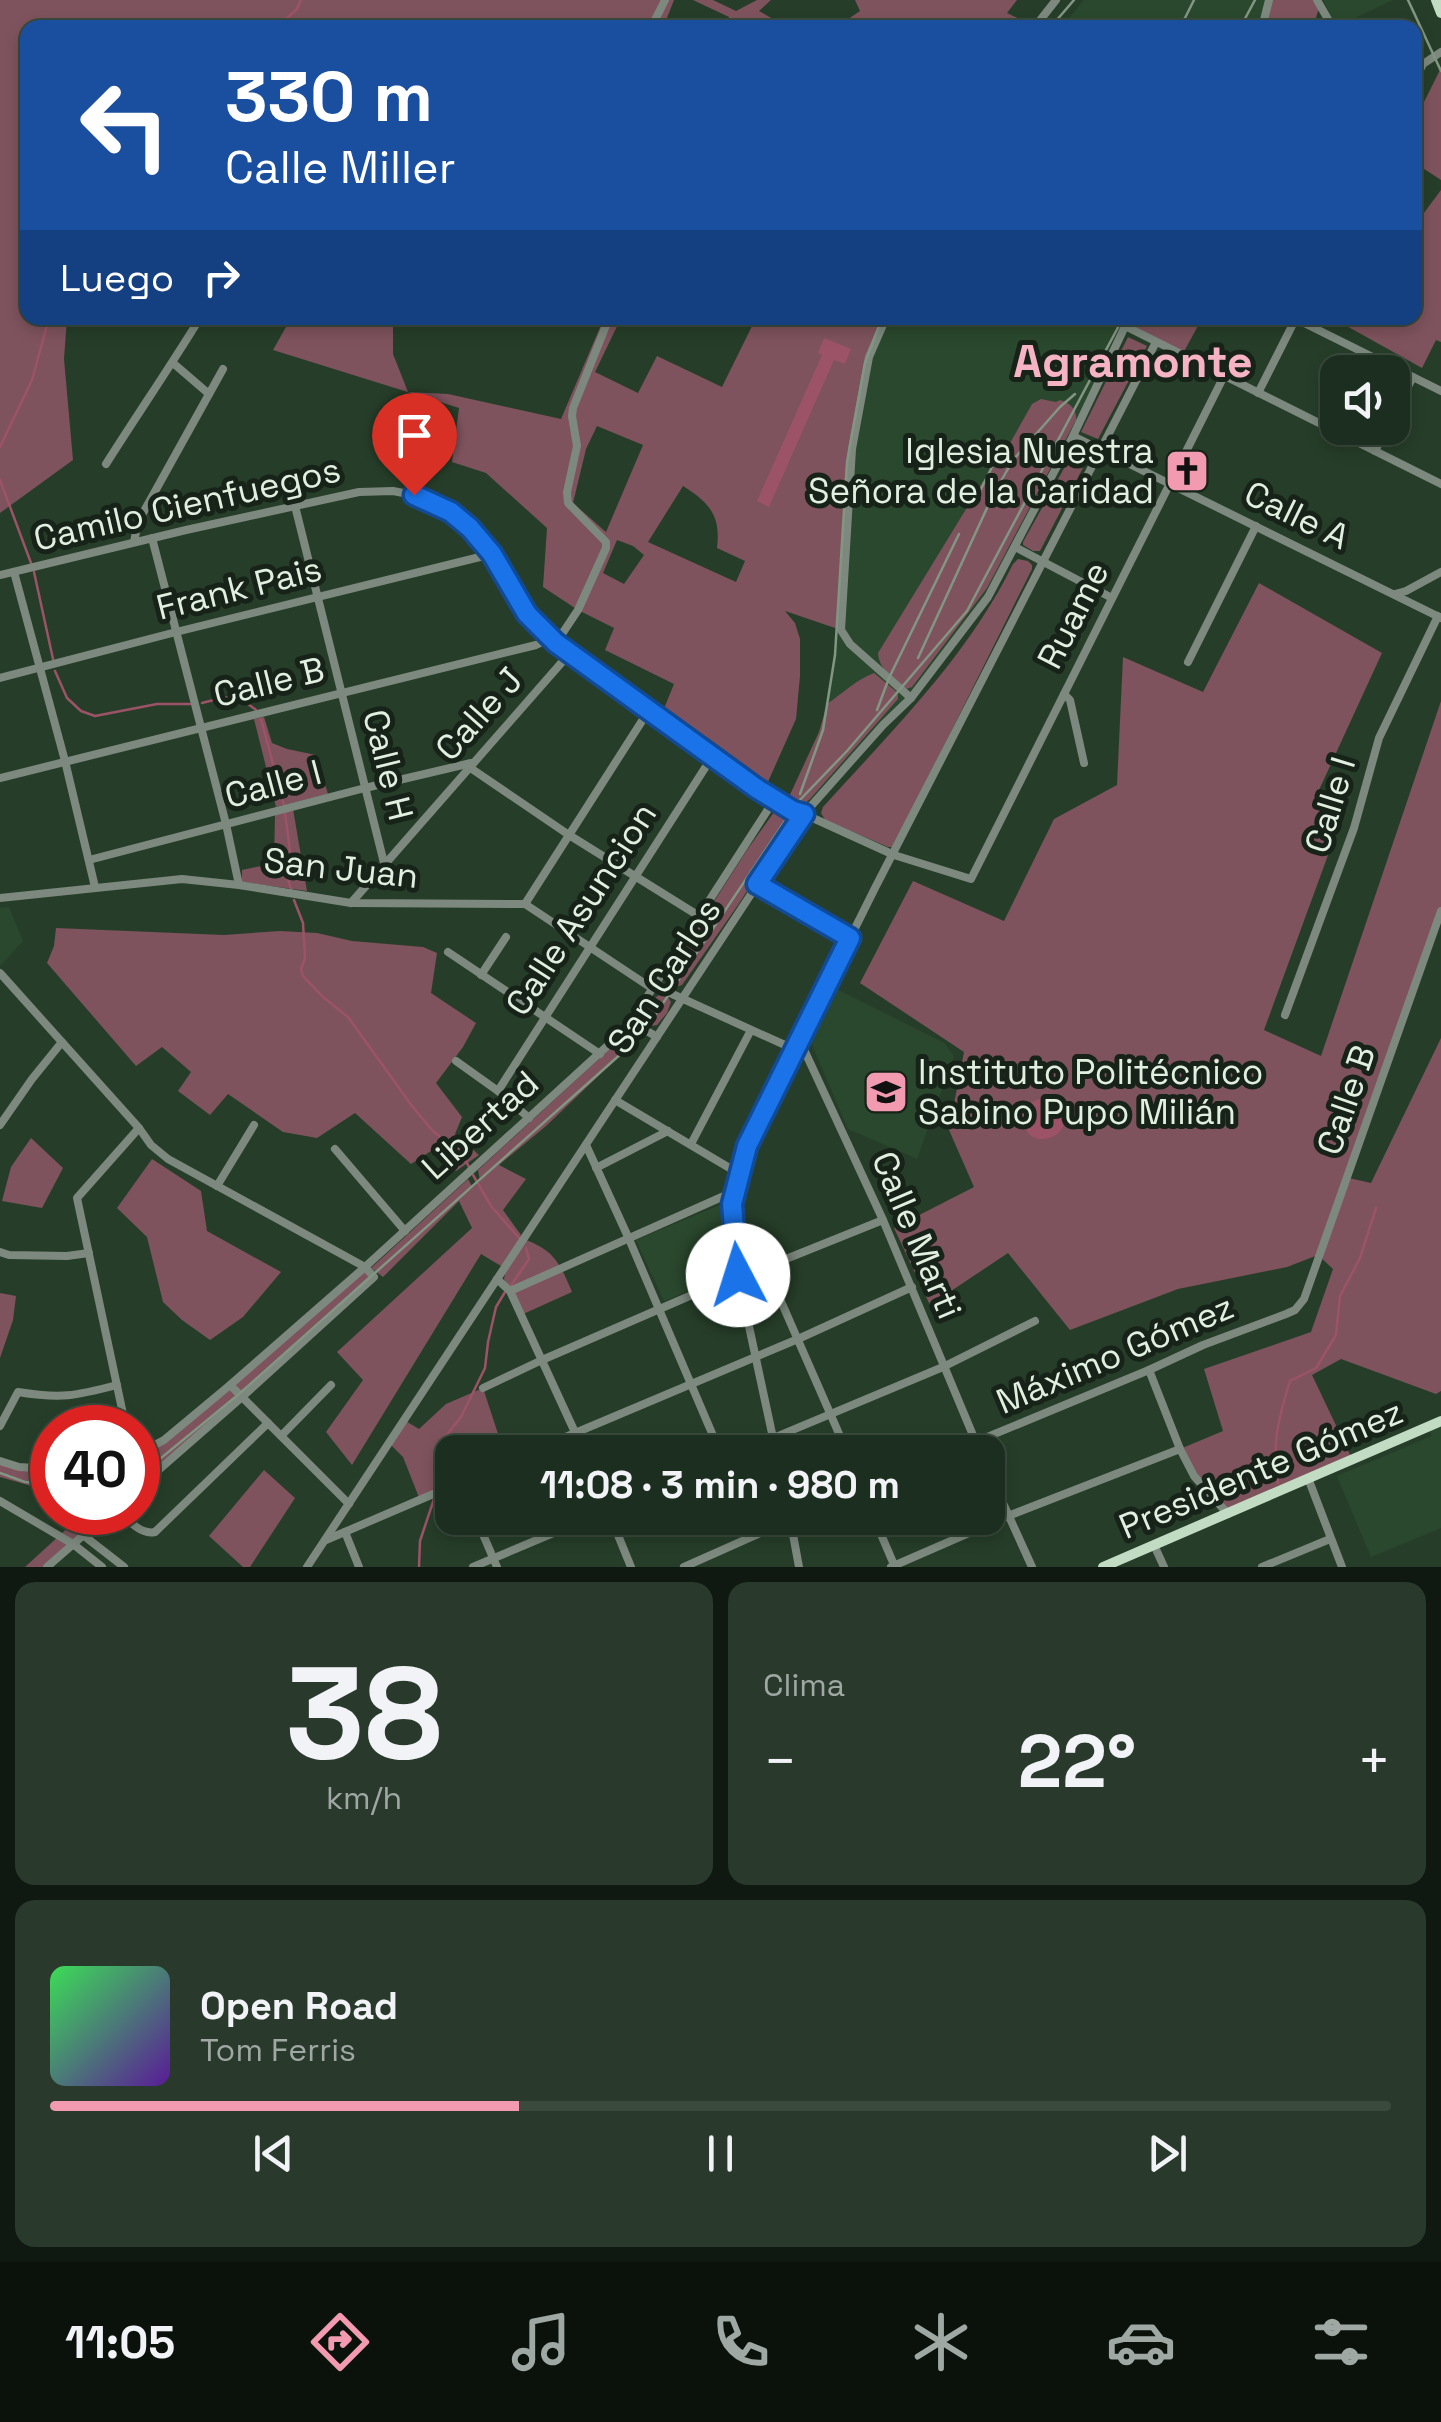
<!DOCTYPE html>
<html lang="es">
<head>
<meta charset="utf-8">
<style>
	:root { --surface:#1c2e1f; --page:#293a2c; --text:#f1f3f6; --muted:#a0a8a4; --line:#3a4a3d; --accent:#f29ab0 }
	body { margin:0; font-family:"Space Grotesk",sans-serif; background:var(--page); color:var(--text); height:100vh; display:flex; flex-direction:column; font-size:38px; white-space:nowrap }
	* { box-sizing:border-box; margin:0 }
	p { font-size:32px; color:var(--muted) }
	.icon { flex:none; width:55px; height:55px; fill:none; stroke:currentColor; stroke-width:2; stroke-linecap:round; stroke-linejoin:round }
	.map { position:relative; height:1567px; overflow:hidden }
	.panel { display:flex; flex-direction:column; gap:15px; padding:15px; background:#0f1911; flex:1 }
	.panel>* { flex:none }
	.banner { position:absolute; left:20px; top:20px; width:1402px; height:305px; border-radius:20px; box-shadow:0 5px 15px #0003,0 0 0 2px var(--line); background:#1a4fa0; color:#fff; overflow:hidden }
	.fabs { position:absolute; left:1320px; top:355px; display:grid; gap:20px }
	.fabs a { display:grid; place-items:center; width:90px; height:90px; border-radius:20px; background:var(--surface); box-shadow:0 5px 15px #0003,0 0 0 2px var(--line); font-size:50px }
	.speed { position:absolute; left:30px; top:1405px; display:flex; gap:20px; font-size:50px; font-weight:700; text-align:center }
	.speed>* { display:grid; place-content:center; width:130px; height:130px; border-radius:50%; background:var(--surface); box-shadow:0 5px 15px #0003,0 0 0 2px var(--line); line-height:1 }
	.speed .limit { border:15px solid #d22; background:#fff; color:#111 }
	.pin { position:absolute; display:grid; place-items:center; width:85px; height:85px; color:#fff; margin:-102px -42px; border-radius:50% 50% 50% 0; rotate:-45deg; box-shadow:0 0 10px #0007 }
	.pin .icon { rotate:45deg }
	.me { position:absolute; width:110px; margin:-55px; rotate:355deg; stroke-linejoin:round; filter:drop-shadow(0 0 8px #0008) }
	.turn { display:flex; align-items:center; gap:35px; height:210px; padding:0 40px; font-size:45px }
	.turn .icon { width:130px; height:130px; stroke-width:2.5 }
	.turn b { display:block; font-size:70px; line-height:85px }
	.then { display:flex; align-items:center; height:95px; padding:0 40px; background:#0003; gap:20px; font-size:38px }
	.big { font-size:75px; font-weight:800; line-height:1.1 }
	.panel .widget { flex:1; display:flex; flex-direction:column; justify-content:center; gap:15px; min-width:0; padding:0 35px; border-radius:20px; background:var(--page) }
	.panel .dial { align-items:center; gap:0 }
	.dial b { font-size:130px; line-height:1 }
	.song { display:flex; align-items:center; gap:30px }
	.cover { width:120px; height:120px; border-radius:15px; background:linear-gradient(135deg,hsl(130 70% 55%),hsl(270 70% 35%)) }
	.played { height:10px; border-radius:5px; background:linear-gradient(90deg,var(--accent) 35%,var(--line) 35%) }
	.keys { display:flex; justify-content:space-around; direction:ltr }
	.heat { display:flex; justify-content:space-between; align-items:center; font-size:55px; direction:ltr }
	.panel .tiles { flex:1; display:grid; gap:15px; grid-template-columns:1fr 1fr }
	.widget:last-child { grid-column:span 2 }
	.trip { position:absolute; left:435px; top:1435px; width:570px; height:100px; border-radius:20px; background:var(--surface); box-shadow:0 5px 15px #0003,0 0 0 2px var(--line); font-weight:800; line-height:100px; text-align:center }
	.menu { display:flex; height:160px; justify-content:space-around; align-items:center; background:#0b120c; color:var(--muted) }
	.menu .icon { width:70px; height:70px }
	.menu .current { color:var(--accent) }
	.menu b { font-size:45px; color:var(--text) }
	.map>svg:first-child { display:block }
	.built { fill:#2a482d }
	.green { fill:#7e535d; fill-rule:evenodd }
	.water { fill:#9c5367 }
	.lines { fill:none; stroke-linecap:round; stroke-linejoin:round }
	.stream { stroke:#9c5367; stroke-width:2.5 }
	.minor { stroke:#7d897e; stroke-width:8 }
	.major { stroke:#c2dbc3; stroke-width:10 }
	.rail { stroke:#839684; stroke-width:2.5 }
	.route-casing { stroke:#114b97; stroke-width:25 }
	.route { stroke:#1a73e8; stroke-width:18 }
	.labels { text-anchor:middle; stroke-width:10; stroke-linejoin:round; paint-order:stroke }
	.poi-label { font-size:35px; fill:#e1efe1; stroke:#172218; text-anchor:end }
	.street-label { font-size:35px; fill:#e1efe1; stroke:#172218 }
	.district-label { font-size:45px; font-weight:bold; fill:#f6b3c3; stroke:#172218 }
</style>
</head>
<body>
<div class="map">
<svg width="1441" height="1567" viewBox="0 0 1441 1567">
	<rect width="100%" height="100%" fill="#263e29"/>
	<!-- built -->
	<g class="built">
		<path d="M1084,0H1269L1262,27L1061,28Z"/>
		<path d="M1323,0H1393L1336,27Z"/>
		<path d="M887,318H1130L988,597L922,685L804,814L793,811L823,730L835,655L847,462L865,363Z"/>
		<path d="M9,907L23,941L0,966V908Z"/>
		<path d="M834,988L944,1043L954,1056L917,1159L848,1129L810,1040Z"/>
		<path d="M725,1203L732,1273L664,1301L636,1240Z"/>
		<path d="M1441,1421V1528L1371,1557L1337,1476L1432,1436L1428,1426Z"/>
	</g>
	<!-- green -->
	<g class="green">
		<path d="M0,0H674L663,28H28V318H67L64,359L73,460L0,513Z"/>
		<path d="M693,0H713L736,11L757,0H771L759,11L787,27H758L741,19L737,27H725L729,17Z"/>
		<path d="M855,0H1017L1007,13L1034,26L857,28L853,22L846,27L835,28L860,11Z"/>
		<path d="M1269,0H1317L1320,5L1313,27L1262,28Z"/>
		<path d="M1441,68V180L1415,163V120Z"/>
		<path d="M1441,190V342L1436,340L1422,368L1343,324L1348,318H1415V225Z"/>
		<path d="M291,318H393V354L408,392L448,394L561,419L604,318H621L595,372L638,393L657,356L722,387L756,318H886L865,363L847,462L841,630L785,611L795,623L800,639V676L796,719L767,784L663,711L674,684L605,650L614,628L578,610L543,587L547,528L486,473L452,462L459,408L273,350ZM597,426L643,445L606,532L573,503L586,449ZM683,486C710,503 721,516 717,548L745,561L736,582L648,542ZM617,540L633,546L644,555L624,584L603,573Z"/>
		<path d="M1129,318H1185L1199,324L1182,355L1125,326Z"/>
		<path d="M1128,337L1147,346L1098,439L1081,432Z"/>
		<path d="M1041,399L1056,402L1060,400C1070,403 1077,409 1076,420L987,588L912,687L906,689C894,679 879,670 878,653L982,483L1009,445L1032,404Z"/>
		<path d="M1077,445L1089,450V456L1040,551H1033L1023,545V542Z"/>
		<path d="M1018,559L1028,561L1032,565V569L895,844L892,847H888L825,820L821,813L823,807C891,732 968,656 1013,564Z"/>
		<path d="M1259,583L1382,653L1319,790L1342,817L1264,1030L1321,1056L1441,701V911L1349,1178L1371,1183L1441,1038V1391L1436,1394L1341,1359L1312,1375L1352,1459L1226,1515L1180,1449L1223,1431L1204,1369L1311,1332L1333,1269L1318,1255L1287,1267L1178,1289L1070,1330L1008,1253L930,1305L894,1228L974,1187L949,1130L964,1052L860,983L913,881L1004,921L1054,819L1117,785L1123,657L1203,692Z"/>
		<path d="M874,673L898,693V699L810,799L803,805H796L788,799L819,732L827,704C842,694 857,679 874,673Z"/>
		<path d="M264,717L272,743L287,749L316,755L328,794L276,807L254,719Z"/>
		<path d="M777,808L793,816L790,825L738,905L682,985L673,988L665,978L747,850Z"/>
		<path d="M293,809L307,891L242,882V870L274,863L275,813Z"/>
		<path d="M56,928L224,935L280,931L317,933L352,941L423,947L437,953L431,993L476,1023L463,1047L436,1083L462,1117L455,1134L479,1155L456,1171L434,1149L411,1164L355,1113L317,1138L283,1132L228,1094L210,1115L178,1091L191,1072L162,1047L136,1066L47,963L54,946Z"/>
		<path d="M659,995L668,997L671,1002L667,1013L657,1025L645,1027L642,1021C645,1010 649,1001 659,995Z"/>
		<path d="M625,1035H632L635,1041L546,1126L499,1165L526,1179L503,1210L521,1235L509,1263L526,1240C555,1251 560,1264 572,1292L521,1315L504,1279L506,1269L481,1254L352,1465L326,1432L363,1380L337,1352L472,1228L459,1201L383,1277L371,1268L468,1179L472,1186L470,1190L480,1181L478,1170Z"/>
		<path d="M31,1138L63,1168L42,1208L2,1201L11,1167Z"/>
		<path d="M152,1159L201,1191L207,1231L281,1272L243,1317L210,1340L182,1320L163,1302L147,1237L117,1208Z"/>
		<path d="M365,1267L374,1277L138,1488V1454L164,1440Z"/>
		<path d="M0,1293L16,1296L13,1320L0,1358Z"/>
		<path d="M483,1388L504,1452H452V1486L420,1500L403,1457L389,1443L404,1420L419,1429L446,1404Z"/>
		<path d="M0,1461L52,1469V1487H35L0,1477Z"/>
		<path d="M264,1470L295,1498L250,1567H243L209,1536Z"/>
		<path d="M84,1513H110L47,1567H25Z"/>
	</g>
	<!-- water -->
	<g class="water">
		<path d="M824,338L851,349L845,364L834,360L769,507L757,501L822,355L818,353Z"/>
		<path d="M1044,1097H1056C1092,1145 1002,1158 1030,1103Z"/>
	</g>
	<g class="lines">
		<!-- stream -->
		<g class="stream">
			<path d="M276,28L297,9L301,0"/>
			<path d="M0,447L32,380L49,318"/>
			<path d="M0,480L31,563"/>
			<path d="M34,572L53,659"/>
			<path d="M55,671L67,698L81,711L95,716L157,704H190"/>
			<path d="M202,703C228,697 233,691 256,710"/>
			<path d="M261,719L284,805"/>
			<path d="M285,813L290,851L287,876L291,889"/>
			<path d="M294,900L303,923L305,958L301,969L303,976L323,997L348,1017L412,1106L432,1130L464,1157L469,1167"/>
			<path d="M473,1175L491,1206L519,1238"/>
			<path d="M510,1287L529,1259L526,1248"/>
			<path d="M1278,1483C1271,1446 1279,1416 1290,1381L1316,1368L1336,1335L1340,1296L1360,1258L1376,1208"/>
			<path d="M437,1488L436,1448L461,1417L485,1368L488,1342L496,1307L505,1292"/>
			<path d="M419,1567L420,1541L434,1499"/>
		</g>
		<!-- minor -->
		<g class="minor">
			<path d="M1317,0L1333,28"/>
			<path d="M651,28L665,0"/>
			<path d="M1034,28L1056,0"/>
			<path d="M1262,28L1269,0"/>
			<path d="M1415,79L1423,64L1441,52"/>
			<path d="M886,318L869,357L852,449L841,630L850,644L911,698"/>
			<path d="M1296,319L1441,391"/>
			<path d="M1125,326L1441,484"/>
			<path d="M173,363L209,394"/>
			<path d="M1258,393L1296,318"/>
			<path d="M1392,416L1413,377"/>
			<path d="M1073,436L1441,618"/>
			<path d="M1375,451L1387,428"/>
			<path d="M106,464C137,415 170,367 200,318"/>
			<path d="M295,506L384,863"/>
			<path d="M152,538L226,824L239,885"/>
			<path d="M134,542L138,522L223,369"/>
			<path d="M1015,547L1112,598"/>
			<path d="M14,572L65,761L95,887"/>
			<path d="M0,575L186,530L359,492L393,491L414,495L451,512L470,528L492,554L527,614L556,643L756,788L793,811L804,814L894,855L971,879L1224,376"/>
			<path d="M1395,594L1406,591L1441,572"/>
			<path d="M556,643L578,610L606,548V542L568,503L567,492L577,446L572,416L573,408L609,318"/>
			<path d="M1188,662L1256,526"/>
			<path d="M0,678L176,632L492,554"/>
			<path d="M1064,694L1070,700L1084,763"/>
			<path d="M469,767L569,835L699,916"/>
			<path d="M0,778L536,645L551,638"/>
			<path d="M89,860L365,788L471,763"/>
			<path d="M757,884L850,938"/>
			<path d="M0,898L182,879L239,885L351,903L525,904L653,989"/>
			<path d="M351,903L570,653"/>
			<path d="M525,904L649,710"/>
			<path d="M448,952L600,1054"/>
			<path d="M0,973L139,1128L151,1145L168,1159L365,1267L374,1277L242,1397L138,1488"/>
			<path d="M481,975L506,937"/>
			<path d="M657,983L670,993L796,1050"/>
			<path d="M1285,1015L1354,828L1379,738L1438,616"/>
			<path d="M632,1022L657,1037"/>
			<path d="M800,1041L883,1220L980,1452"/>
			<path d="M456,1061L498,1091L529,1118"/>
			<path d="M498,1091L712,757"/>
			<path d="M615,1100L738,1173"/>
			<path d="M0,1125L32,1079L62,1042"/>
			<path d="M691,1144L751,1030"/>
			<path d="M586,1145L629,1239L720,1452"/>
			<path d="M335,1149L405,1231"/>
			<path d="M596,1168L668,1131"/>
			<path d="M217,1186L254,1125"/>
			<path d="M0,1252L9,1255L67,1256L89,1253"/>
			<path d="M766,1267L847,1452"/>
			<path d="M497,1279L510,1291L584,1452"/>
			<path d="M510,1291L733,1192"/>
			<path d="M1149,1370L1180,1449L1194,1476L1228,1514"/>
			<path d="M230,1385L349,1504"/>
			<path d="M483,1388L542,1360L738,1275L766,1267L883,1220"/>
			<path d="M0,1426L18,1392C61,1399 75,1396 117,1385"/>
			<path d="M126,1428L77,1198L139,1128"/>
			<path d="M281,1436L331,1385"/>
			<path d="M530,1452L798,1339L912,1287"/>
			<path d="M740,1452L943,1367L1035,1321"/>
			<path d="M776,1452L738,1275L732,1204L738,1173L748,1143L875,888L1156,342"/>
			<path d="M951,1452L1149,1370L1203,1345L1286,1314L1295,1310L1304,1299L1441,911"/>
			<path d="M138,1454L164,1440L230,1385L365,1267L627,1028L774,800"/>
			<path d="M0,1461L19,1467L52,1469"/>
			<path d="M988,1470L1032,1567"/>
			<path d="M1308,1478L1342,1567"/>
			<path d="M0,1501L73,1544L102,1567"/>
			<path d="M121,1512C130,1522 141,1535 155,1532L268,1423"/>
			<path d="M476,1518L497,1567"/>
			<path d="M611,1518L631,1567"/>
			<path d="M790,1518L799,1567"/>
			<path d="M874,1518L895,1567"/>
			<path d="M345,1532L359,1567"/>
			<path d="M83,1535L124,1567"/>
			<path d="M326,1540L452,1486"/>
			<path d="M1154,1545L1164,1567"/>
			<path d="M47,1567L110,1512"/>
			<path d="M307,1567L804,814L883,725L911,698L988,597L1073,436L1129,318"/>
			<path d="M473,1567L589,1518"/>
			<path d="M684,1567L794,1518"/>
			<path d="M891,1567L1008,1516L1180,1449"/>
			<path d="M1262,1567L1330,1539"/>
		</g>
		<!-- major -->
		<g class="major">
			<path d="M1436,0L1441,13"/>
			<path d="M1103,1567L1441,1421"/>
		</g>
		<!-- rail -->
		<g class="rail">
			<path d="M1408,0L1441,71"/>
			<path d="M1050,28L1074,0"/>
			<path d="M1180,28L1194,0"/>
			<path d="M1240,28L1255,0"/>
			<path d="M979,493L999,453"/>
			<path d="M918,658L993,495L1013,460L1060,407L1075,394"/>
			<path d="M877,710L889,678L959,534"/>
			<path d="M800,794L823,730L835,655L847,462L865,363L882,318"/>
			<path d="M138,1469L155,1463L239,1394L641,1036L797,803L847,751L967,611L1123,318"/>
			<path d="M0,1473L25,1482L52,1484"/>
		</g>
	</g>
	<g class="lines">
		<defs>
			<path id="route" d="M414,495L451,512L470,528L492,554L527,614L556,643L756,788L793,811L804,814L757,884L850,938L747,1146L732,1204L738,1275"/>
		</defs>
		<!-- route casing -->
		<use href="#route" class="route-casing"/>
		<!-- route -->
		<use href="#route" class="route"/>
	</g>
	<!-- icons -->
	<defs>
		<symbol id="church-square" viewBox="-11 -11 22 22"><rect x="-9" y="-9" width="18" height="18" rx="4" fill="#f29ab0" stroke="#172218"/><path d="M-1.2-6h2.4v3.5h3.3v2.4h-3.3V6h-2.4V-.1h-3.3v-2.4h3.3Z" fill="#111"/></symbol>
		<symbol id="school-square" viewBox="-11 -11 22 22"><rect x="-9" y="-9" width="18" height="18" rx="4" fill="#f29ab0" stroke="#172218"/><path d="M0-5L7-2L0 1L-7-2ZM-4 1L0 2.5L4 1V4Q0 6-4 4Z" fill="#111"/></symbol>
	</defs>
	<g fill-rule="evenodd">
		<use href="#church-square" x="1162" y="446" width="50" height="50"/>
		<use href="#school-square" x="861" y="1067" width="50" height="50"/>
	</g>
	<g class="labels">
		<!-- poi labels -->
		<g class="poi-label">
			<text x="1154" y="463">Iglesia Nuestra<tspan x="1154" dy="40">Señora de la Caridad</tspan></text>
			<text x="918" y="1084" text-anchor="start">Instituto Politécnico<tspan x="918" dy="40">Sabino Pupo Milián</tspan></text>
		</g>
		<!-- street labels -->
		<g class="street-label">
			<text transform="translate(187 504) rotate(-13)" y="12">Camilo Cienfuegos</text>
			<text transform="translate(1297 515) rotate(26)" y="12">Calle A</text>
			<text transform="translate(239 588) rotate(-14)" y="12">Frank Pais</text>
			<text transform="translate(1073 615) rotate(-63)" y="12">Ruame</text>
			<text transform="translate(269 682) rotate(-14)" y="12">Calle B</text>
			<text transform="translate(479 714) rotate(-48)" y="12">Calle J</text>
			<text transform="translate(388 765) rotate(76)" y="12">Calle H</text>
			<text transform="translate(273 784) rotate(-15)" y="12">Calle I</text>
			<text transform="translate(1330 805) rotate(-73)" y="12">Calle I</text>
			<text transform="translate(341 868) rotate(6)" y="12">San Juan</text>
			<text transform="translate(581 909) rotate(-57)" y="12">Calle Asuncion</text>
			<text transform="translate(664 976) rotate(-57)" y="12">San Carlos</text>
			<text transform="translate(1346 1100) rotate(-71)" y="12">Calle B</text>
			<text transform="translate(480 1125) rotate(-42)" y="12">Libertad</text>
			<text transform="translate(917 1235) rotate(67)" y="12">Calle Marti</text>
			<text transform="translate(1115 1354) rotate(-23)" y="12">Máximo Gómez</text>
			<text transform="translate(1261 1469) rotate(-23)" y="12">Presidente Gómez</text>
		</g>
		<!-- district labels -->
		<g class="district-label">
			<text x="1133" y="377">Agramonte</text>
		</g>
	</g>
</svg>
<div class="fabs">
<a><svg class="icon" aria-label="sound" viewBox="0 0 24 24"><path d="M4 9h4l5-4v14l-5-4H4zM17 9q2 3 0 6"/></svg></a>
</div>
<div class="speed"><div class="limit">40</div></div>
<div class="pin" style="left:414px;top:495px;background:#d93025"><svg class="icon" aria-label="arrive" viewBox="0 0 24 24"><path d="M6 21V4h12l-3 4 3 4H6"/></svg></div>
<svg class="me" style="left:738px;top:1275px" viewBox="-20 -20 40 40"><circle r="19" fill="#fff"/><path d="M0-13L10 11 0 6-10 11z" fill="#1a73e8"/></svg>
<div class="trip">11:08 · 3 min · 980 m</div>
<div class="banner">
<div class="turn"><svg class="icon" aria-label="left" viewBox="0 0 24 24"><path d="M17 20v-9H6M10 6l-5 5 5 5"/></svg><div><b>330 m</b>Calle Miller</div></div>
<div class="then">Luego<svg class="icon" aria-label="right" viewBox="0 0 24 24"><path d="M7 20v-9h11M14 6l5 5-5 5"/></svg></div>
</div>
</div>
<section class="panel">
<div class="tiles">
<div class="widget dial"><b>38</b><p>km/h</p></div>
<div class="widget"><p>Clima</p>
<div class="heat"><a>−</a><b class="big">22°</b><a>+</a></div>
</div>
<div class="widget">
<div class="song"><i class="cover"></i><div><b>Open Road</b><p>Tom Ferris</p></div></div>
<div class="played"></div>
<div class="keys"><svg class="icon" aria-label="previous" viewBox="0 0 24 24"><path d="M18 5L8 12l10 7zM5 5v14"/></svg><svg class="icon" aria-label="pause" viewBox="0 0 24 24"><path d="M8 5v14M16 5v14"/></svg><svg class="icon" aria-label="next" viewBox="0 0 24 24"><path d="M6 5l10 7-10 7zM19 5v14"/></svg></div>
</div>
</div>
</section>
<nav class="menu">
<b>11:05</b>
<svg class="icon current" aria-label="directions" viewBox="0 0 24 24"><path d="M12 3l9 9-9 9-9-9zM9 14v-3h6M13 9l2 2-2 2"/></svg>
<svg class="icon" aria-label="music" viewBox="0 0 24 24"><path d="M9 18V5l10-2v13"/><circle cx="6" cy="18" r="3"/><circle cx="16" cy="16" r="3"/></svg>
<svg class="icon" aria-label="phone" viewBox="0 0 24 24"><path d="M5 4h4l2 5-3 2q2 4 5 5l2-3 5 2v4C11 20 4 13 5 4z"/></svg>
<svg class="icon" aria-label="climate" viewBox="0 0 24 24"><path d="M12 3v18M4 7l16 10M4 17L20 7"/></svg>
<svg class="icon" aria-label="car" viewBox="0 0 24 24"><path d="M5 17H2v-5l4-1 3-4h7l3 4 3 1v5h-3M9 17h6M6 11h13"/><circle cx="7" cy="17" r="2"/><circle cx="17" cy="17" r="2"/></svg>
<svg class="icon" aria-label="filters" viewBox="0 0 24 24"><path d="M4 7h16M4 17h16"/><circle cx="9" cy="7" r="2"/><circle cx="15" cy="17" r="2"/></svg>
</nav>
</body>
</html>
